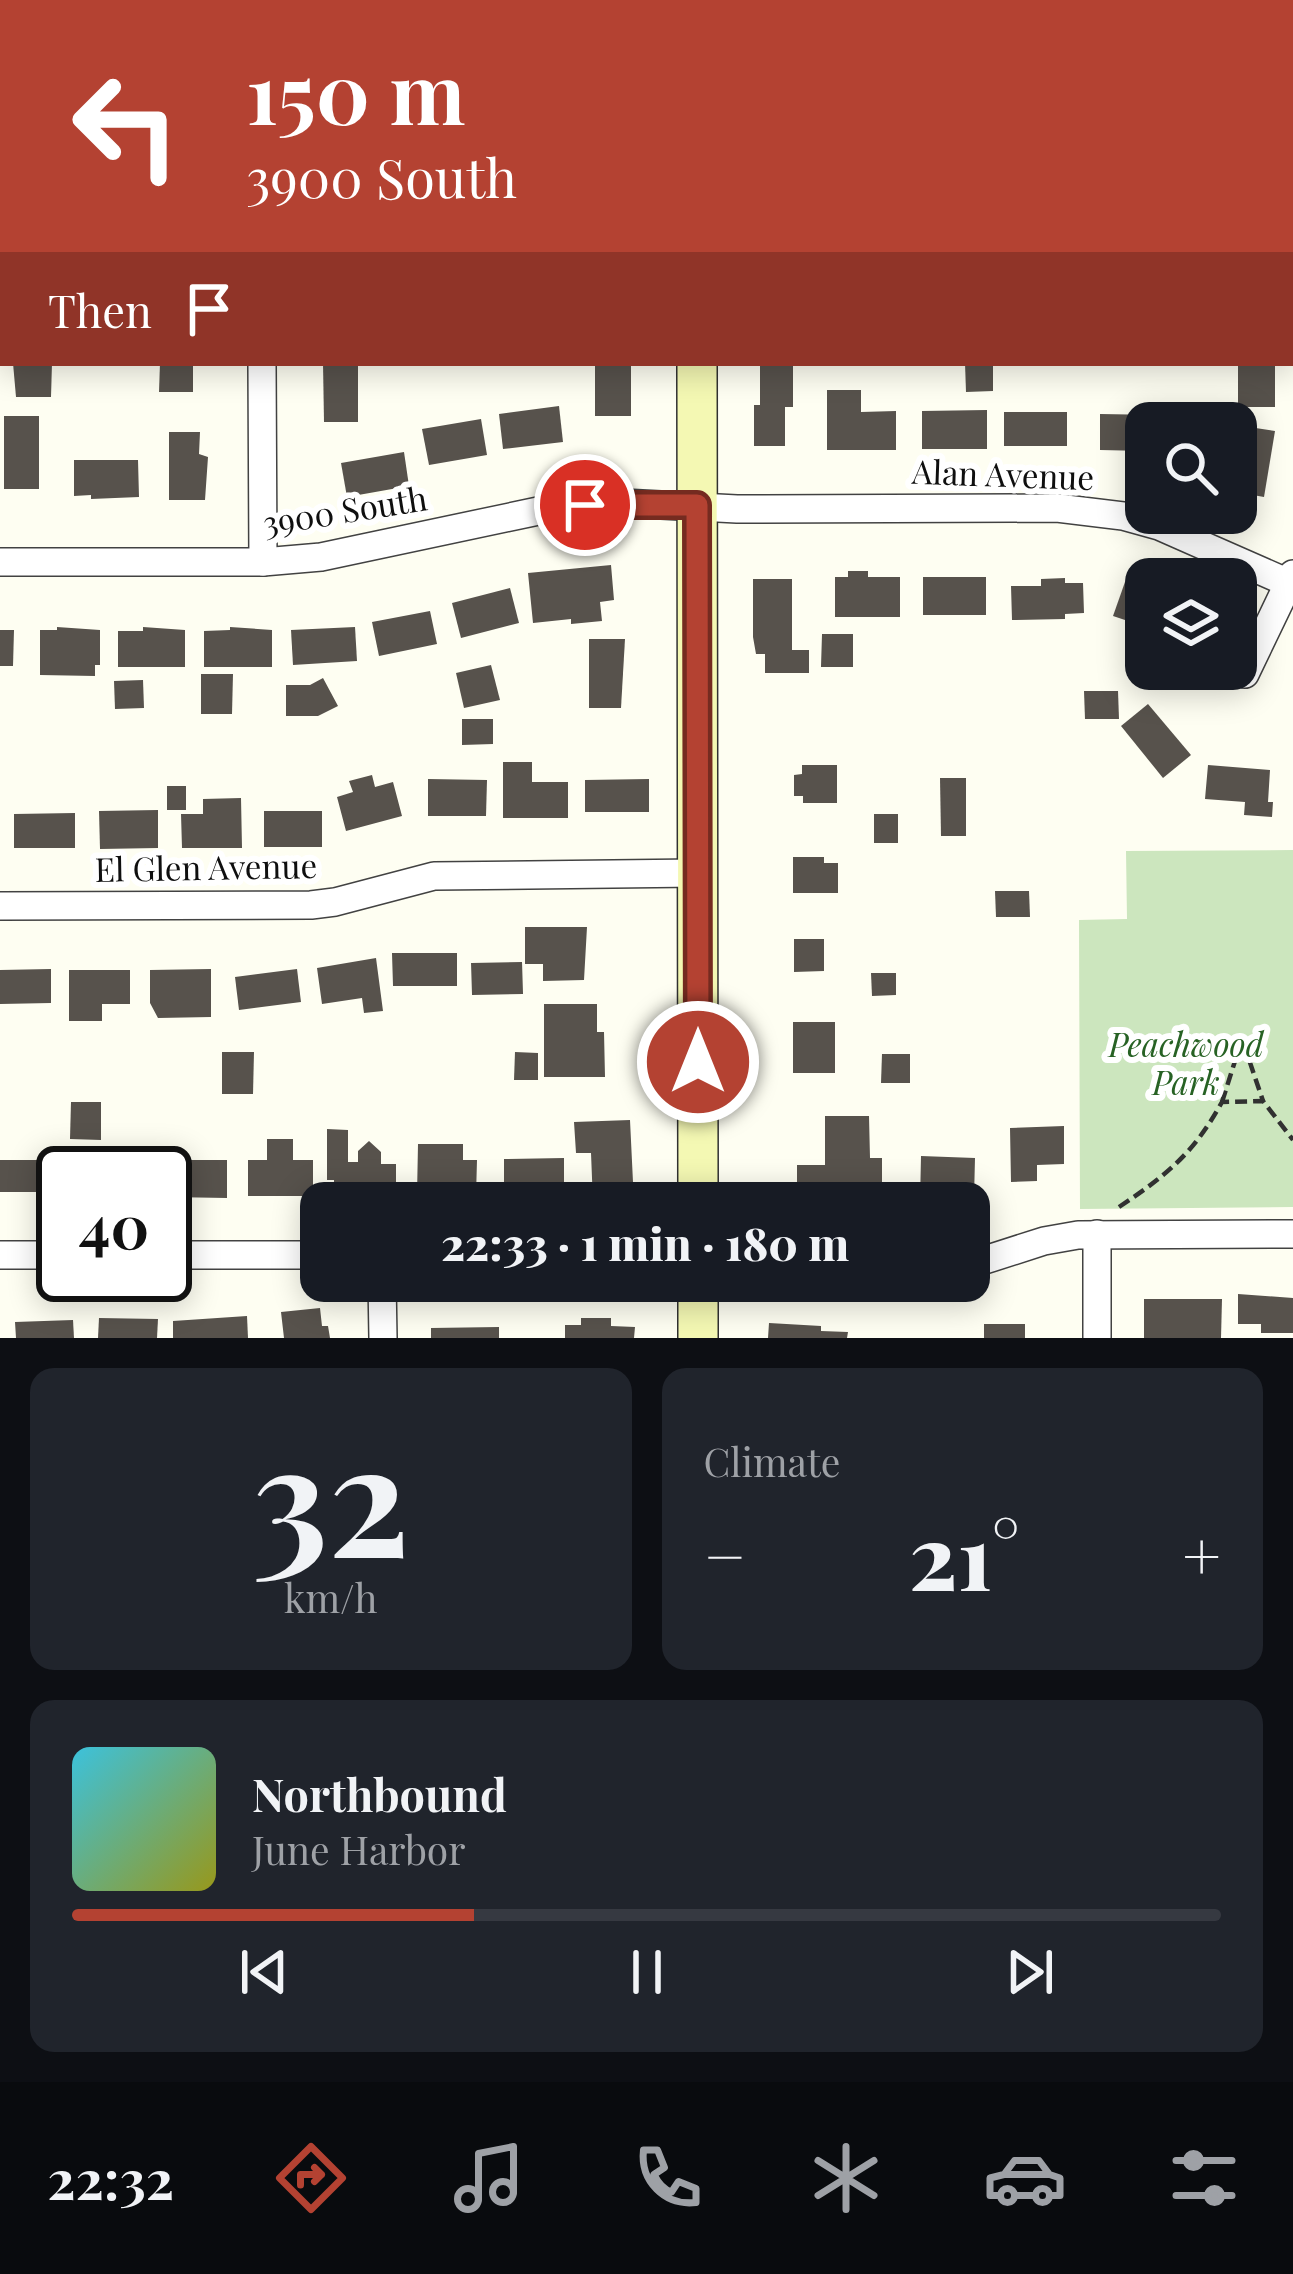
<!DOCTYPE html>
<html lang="en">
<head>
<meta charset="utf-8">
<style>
	:root { --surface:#171b24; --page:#20242c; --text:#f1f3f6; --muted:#9ea1a6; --line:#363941; --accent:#b44232 }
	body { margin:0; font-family:"Playfair Display",serif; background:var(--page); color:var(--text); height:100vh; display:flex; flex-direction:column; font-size:45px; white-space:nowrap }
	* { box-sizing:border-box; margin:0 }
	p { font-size:39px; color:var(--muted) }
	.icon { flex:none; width:66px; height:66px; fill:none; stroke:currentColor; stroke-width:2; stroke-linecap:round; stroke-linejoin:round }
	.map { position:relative; height:1338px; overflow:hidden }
	.details { display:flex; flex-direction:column; gap:30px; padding:30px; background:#0d0f14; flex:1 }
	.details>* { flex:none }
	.hud { position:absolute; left:0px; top:0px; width:1293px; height:366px; box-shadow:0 6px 30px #0003; background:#b44232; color:#fff; overflow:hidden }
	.tools { position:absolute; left:1125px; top:402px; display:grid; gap:24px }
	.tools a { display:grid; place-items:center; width:132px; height:132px; border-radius:24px; background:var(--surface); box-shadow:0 6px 30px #0003; font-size:60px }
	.speed { position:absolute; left:36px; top:1146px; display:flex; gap:24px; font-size:60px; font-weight:700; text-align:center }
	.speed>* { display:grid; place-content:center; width:156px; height:156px; border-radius:50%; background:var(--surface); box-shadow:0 6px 30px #0003; line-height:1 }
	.speed .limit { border:6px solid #111; border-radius:18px; background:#fff; color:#111 }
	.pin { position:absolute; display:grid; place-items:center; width:102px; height:102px; color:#fff; margin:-51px; border:6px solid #fff; border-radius:50%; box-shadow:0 3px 12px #0007 }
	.me { position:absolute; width:132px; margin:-66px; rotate:0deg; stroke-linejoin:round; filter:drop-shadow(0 0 9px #0008) }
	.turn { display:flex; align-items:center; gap:42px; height:252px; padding:0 48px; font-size:54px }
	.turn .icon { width:156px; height:156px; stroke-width:2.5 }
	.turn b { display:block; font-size:84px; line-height:102px }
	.then { display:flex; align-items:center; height:114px; padding:0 48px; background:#0003; gap:24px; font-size:45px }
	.big { font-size:90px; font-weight:800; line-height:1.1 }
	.details .widget { flex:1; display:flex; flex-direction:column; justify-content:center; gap:18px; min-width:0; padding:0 42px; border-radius:24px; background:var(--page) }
	.details .dial { align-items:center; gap:0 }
	.dial b { font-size:156px; line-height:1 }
	.song { display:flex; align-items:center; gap:36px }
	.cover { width:144px; height:144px; border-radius:18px; background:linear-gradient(135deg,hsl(190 70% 55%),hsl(60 70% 35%)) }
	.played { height:12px; border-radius:6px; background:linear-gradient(90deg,var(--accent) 35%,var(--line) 35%) }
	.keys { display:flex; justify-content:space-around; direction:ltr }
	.heat { display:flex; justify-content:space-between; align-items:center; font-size:66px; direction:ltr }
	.details .tiles { flex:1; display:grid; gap:30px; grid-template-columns:1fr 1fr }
	.widget:last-child { grid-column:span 2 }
	.trip { position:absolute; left:300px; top:1182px; width:690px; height:120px; border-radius:24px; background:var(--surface); box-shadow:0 6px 30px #0003; font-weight:800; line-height:120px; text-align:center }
	.menu { display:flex; height:192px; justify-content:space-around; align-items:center; background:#090b0e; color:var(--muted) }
	.menu .icon { width:84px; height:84px }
	.menu .selected { color:var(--accent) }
	.menu b { font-size:54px; color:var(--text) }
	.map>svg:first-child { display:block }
	.green { fill:#cce6be }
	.building { fill:#57524c }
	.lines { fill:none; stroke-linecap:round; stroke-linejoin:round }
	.street-casing { stroke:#424242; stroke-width:30 }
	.secondary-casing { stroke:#313131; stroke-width:42 }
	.path { stroke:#313131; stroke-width:4.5; stroke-dasharray:12 6; stroke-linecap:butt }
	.street { stroke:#fff; stroke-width:27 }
	.secondary { stroke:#f4f8b3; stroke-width:39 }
	.route-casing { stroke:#752b20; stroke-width:30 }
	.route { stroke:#b44232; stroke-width:21 }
	.labels { text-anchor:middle; stroke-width:12; stroke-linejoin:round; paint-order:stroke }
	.street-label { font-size:33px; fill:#0f0f0f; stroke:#fff }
	.park-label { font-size:33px; font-style:italic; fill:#276224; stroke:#fff }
</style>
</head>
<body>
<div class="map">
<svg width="1293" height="1338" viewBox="0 0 1293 1338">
	<rect width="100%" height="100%" fill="#fefef2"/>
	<!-- green -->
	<path class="green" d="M1293,850V1207L1080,1209L1079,920L1127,919L1126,851Z"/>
	<!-- building -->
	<g class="building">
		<path d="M13,363H52L51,397H16Z"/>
		<path d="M160,363H193V392H159Z"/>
		<path d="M323,363H358V422H324Z"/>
		<rect x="595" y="363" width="36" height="53"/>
		<path d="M760,363H793V407H785V446H754V405H760Z"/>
		<path d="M965,363H993V391L966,392Z"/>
		<rect x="1238" y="363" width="37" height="44"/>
		<path d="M827,390H861V412L896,411V450H827Z"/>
		<path d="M559,406L563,442L503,449L499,414Z"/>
		<path d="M987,410V449H922V411Z"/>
		<rect x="1004" y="412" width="63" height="34"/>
		<path d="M1100,414L1159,415V423H1146V451L1100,450Z"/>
		<rect x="4" y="416" width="35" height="73"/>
		<path d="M481,419L487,455L429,465L422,429Z"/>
		<path d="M1236,425L1275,431L1264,497L1236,492Z"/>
		<path d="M169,432H200L199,454L208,457L205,500H169Z"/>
		<path d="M404,452L409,486L347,497L341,463Z"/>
		<path d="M74,460H138L139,497L91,499V495L74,496Z"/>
		<path d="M611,565L614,600L600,602L602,621L571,624V619L533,623L528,573Z"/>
		<path d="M848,571H868V577H900V617H835V577H848Z"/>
		<rect x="923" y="577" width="63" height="38"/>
		<path d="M1065,578V583H1083L1084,613L1065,614V619L1012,620L1011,586H1041V579Z"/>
		<path d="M753,579H792V650H809V673H765V654H756L753,637Z"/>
		<path d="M1125,582L1146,590V627L1113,616Z"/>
		<path d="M510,588L519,623L461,638L452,603Z"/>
		<path d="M430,611L437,644L379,656L372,622Z"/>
		<path d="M57,627L100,630V665H95V676L40,675V630H57Z"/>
		<path d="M143,627L185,630V667H118V631H143Z"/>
		<path d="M230,627L272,630V667H204V631L230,630Z"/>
		<path d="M355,627L357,661L293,665L291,630Z"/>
		<path d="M0,630H14L13,666H0Z"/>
		<path d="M822,634H853V667H821Z"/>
		<path d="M589,639H625L621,708H589Z"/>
		<path d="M491,665L500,700L464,708L456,673Z"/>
		<path d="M201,674H233L232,714H201Z"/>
		<path d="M323,678L338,706L318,716H286V685H310Z"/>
		<path d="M143,680L144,708L115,709L114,681Z"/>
		<path d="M1084,691H1118L1119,719H1085Z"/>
		<path d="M1148,704L1191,755L1163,778L1121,726Z"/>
		<path d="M462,719H493V744L462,745Z"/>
		<path d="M503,762H532V782H568V818H503Z"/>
		<path d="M802,765H837V803H803V796H794V775L802,774Z"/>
		<path d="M1208,765L1270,770L1268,802H1273L1272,817L1244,815L1245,802L1205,799Z"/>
		<path d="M372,775L375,787L393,782L402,816L346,831L337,797L353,792L349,781Z"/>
		<path d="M940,778H966V836H941Z"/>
		<path d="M428,779L487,780L486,816H428Z"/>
		<path d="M649,779V812H585V780Z"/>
		<rect x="167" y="786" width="19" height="24"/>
		<path d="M241,798L242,848H182L181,814H203V799Z"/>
		<path d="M158,810V848L100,849L99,811Z"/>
		<rect x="264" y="811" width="58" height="36"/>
		<path d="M75,813V848H14V814Z"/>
		<rect x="874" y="814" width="24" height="29"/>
		<path d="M793,857H824V863H838V893H793Z"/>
		<path d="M995,891H1029L1030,917H996Z"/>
		<path d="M525,927H587L584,980L543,981V964H525Z"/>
		<path d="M794,939H824V971L794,972Z"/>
		<path d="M392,953H457V986H393Z"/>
		<path d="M376,958L383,1011L364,1013L362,998L322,1004L317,968Z"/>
		<path d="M522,962L523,994L472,995L471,963Z"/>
		<path d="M51,969V1003L0,1004V970Z"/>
		<path d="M211,969V1017L158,1018L150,1003V970Z"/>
		<path d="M297,969L301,1002L239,1010L235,977Z"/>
		<path d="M69,970H130V1004H102V1021H69Z"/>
		<path d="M871,973H896V995L872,996Z"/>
		<path d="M544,1004H597V1032H604L605,1077H544Z"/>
		<rect x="793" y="1022" width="42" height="51"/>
		<path d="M222,1052H254L253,1094H222Z"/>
		<path d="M515,1052L538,1053V1080H514Z"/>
		<path d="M882,1054H910V1083H881Z"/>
		<path d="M71,1102H101V1140L70,1139Z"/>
		<path d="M825,1116H869L870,1158H882V1187H869V1191H864V1200L797,1201V1165H825Z"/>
		<path d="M630,1120L634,1203H593L591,1153H576L574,1122Z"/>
		<path d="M1064,1126V1164L1037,1165V1181L1011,1182L1010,1128Z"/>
		<path d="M327,1129L348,1130V1162H358V1151L369,1141L381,1152V1164H396V1193L352,1198V1191H334V1180H327Z"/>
		<path d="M267,1139H293V1160H313V1196H248V1160H267Z"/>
		<path d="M418,1144H463V1160H477L476,1196L417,1195Z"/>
		<path d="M921,1156L975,1158L974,1198L950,1197V1203H920Z"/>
		<path d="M564,1158V1196L504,1199V1159Z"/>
		<rect x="0" y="1160" width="62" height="32"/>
		<path d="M169,1160H227V1198L169,1197Z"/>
		<path d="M83,1161L146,1164L145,1173H82Z"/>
		<path d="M1238,1294L1293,1298V1333H1261V1324H1238Z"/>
		<path d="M1144,1299H1222L1221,1338H1144Z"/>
		<path d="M320,1308L322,1326H328L330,1338H284L281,1312Z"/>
		<path d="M247,1316L248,1338H173V1321Z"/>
		<path d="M99,1318L158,1319L157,1338H98Z"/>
		<path d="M581,1318H611V1326L635,1327L634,1338H565V1325H581Z"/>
		<path d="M73,1320L74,1338H16L15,1322Z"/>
		<path d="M769,1323L821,1326V1331L848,1332L847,1338H768Z"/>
		<rect x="984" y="1324" width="41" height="14"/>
		<path d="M499,1327V1338H431V1328Z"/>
	</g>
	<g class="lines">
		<defs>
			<g id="street">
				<path d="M262,0V3"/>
				<path d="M262,363L263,562"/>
				<path d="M0,562H263L321,557L543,510L623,503L737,509L1057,508L1123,516L1159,526L1293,585"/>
				<path d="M1245,674L1293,574"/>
				<path d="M0,906L311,905L335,902L434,876L697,873"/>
				<path d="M1097,1234V1338"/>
				<path d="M0,1255H63"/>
				<path d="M165,1255H321"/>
				<path d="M969,1265L1044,1241L1078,1235L1293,1234"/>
				<path d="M382,1281L383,1338"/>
			</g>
			<g id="secondary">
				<path d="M697,0V3"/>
				<path d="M697,363L698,1203"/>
				<path d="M698,1281V1338"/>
			</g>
		</defs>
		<!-- street casing -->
		<use href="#street" class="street-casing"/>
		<!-- secondary casing -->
		<use href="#secondary" class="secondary-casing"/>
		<!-- path -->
		<g class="path">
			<path d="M1222,1102L1242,1039L1263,1101"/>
			<path d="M1119,1207C1167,1175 1194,1153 1222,1102L1263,1101L1293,1140"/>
		</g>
		<!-- street -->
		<use href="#street" class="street"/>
		<!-- secondary -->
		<use href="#secondary" class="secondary"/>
	</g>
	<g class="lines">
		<defs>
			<path id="route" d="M585,505H697L698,1062"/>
		</defs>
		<!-- route casing -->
		<use href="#route" class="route-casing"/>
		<!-- route -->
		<use href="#route" class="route"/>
	</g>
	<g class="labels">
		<!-- street labels -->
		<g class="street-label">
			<text transform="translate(1003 475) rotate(2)" y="12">Alan Avenue</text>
			<text transform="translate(345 511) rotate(-9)" y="12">3900 South</text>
			<text transform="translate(206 868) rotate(-1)" y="12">El Glen Avenue</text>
		</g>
		<!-- park labels -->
		<g class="park-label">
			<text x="1186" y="1057">Peachwood<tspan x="1186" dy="38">Park</tspan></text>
		</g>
	</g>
</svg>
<div class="tools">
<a><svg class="icon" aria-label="search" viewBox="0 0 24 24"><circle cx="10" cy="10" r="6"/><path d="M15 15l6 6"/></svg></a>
<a><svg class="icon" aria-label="layers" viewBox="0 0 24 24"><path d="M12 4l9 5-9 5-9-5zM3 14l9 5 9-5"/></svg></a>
</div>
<div class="speed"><div class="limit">40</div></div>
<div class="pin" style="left:585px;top:505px;background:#d93025"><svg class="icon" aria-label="arrive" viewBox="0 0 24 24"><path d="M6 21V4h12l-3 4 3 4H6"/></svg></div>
<svg class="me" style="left:698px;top:1062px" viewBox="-20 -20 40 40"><circle r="17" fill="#b44232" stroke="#fff" stroke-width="3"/><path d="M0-11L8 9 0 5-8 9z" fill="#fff"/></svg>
<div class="trip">22:33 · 1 min · 180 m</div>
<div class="hud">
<div class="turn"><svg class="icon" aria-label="left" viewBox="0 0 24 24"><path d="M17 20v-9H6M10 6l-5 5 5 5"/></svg><div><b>150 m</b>3900 South</div></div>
<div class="then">Then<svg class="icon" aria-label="arrive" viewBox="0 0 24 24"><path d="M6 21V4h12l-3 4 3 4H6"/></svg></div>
</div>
</div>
<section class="details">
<div class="tiles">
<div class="widget dial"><b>32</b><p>km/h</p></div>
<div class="widget"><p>Climate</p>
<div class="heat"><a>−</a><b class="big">21°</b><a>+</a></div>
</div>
<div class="widget">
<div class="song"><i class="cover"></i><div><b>Northbound</b><p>June Harbor</p></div></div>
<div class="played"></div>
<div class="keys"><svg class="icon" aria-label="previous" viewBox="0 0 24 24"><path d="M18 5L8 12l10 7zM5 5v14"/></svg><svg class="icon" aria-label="pause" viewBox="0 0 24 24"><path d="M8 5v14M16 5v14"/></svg><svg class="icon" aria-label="next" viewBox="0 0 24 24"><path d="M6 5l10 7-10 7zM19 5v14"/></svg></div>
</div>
</div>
</section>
<nav class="menu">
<b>22:32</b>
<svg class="icon selected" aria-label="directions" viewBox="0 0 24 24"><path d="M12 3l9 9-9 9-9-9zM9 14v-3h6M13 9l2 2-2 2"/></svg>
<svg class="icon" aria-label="music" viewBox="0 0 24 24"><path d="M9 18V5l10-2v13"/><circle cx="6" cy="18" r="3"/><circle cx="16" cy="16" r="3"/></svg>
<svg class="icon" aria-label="phone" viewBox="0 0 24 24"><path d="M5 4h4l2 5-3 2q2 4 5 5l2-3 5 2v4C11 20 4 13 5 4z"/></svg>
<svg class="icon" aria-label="climate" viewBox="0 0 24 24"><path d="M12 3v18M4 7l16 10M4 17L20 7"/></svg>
<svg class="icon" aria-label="car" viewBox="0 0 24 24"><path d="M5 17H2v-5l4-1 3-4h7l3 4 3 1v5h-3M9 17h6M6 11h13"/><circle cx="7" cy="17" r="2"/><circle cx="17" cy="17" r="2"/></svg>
<svg class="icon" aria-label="filters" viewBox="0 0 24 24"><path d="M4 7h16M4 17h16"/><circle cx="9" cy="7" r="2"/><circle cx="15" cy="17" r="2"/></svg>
</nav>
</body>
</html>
